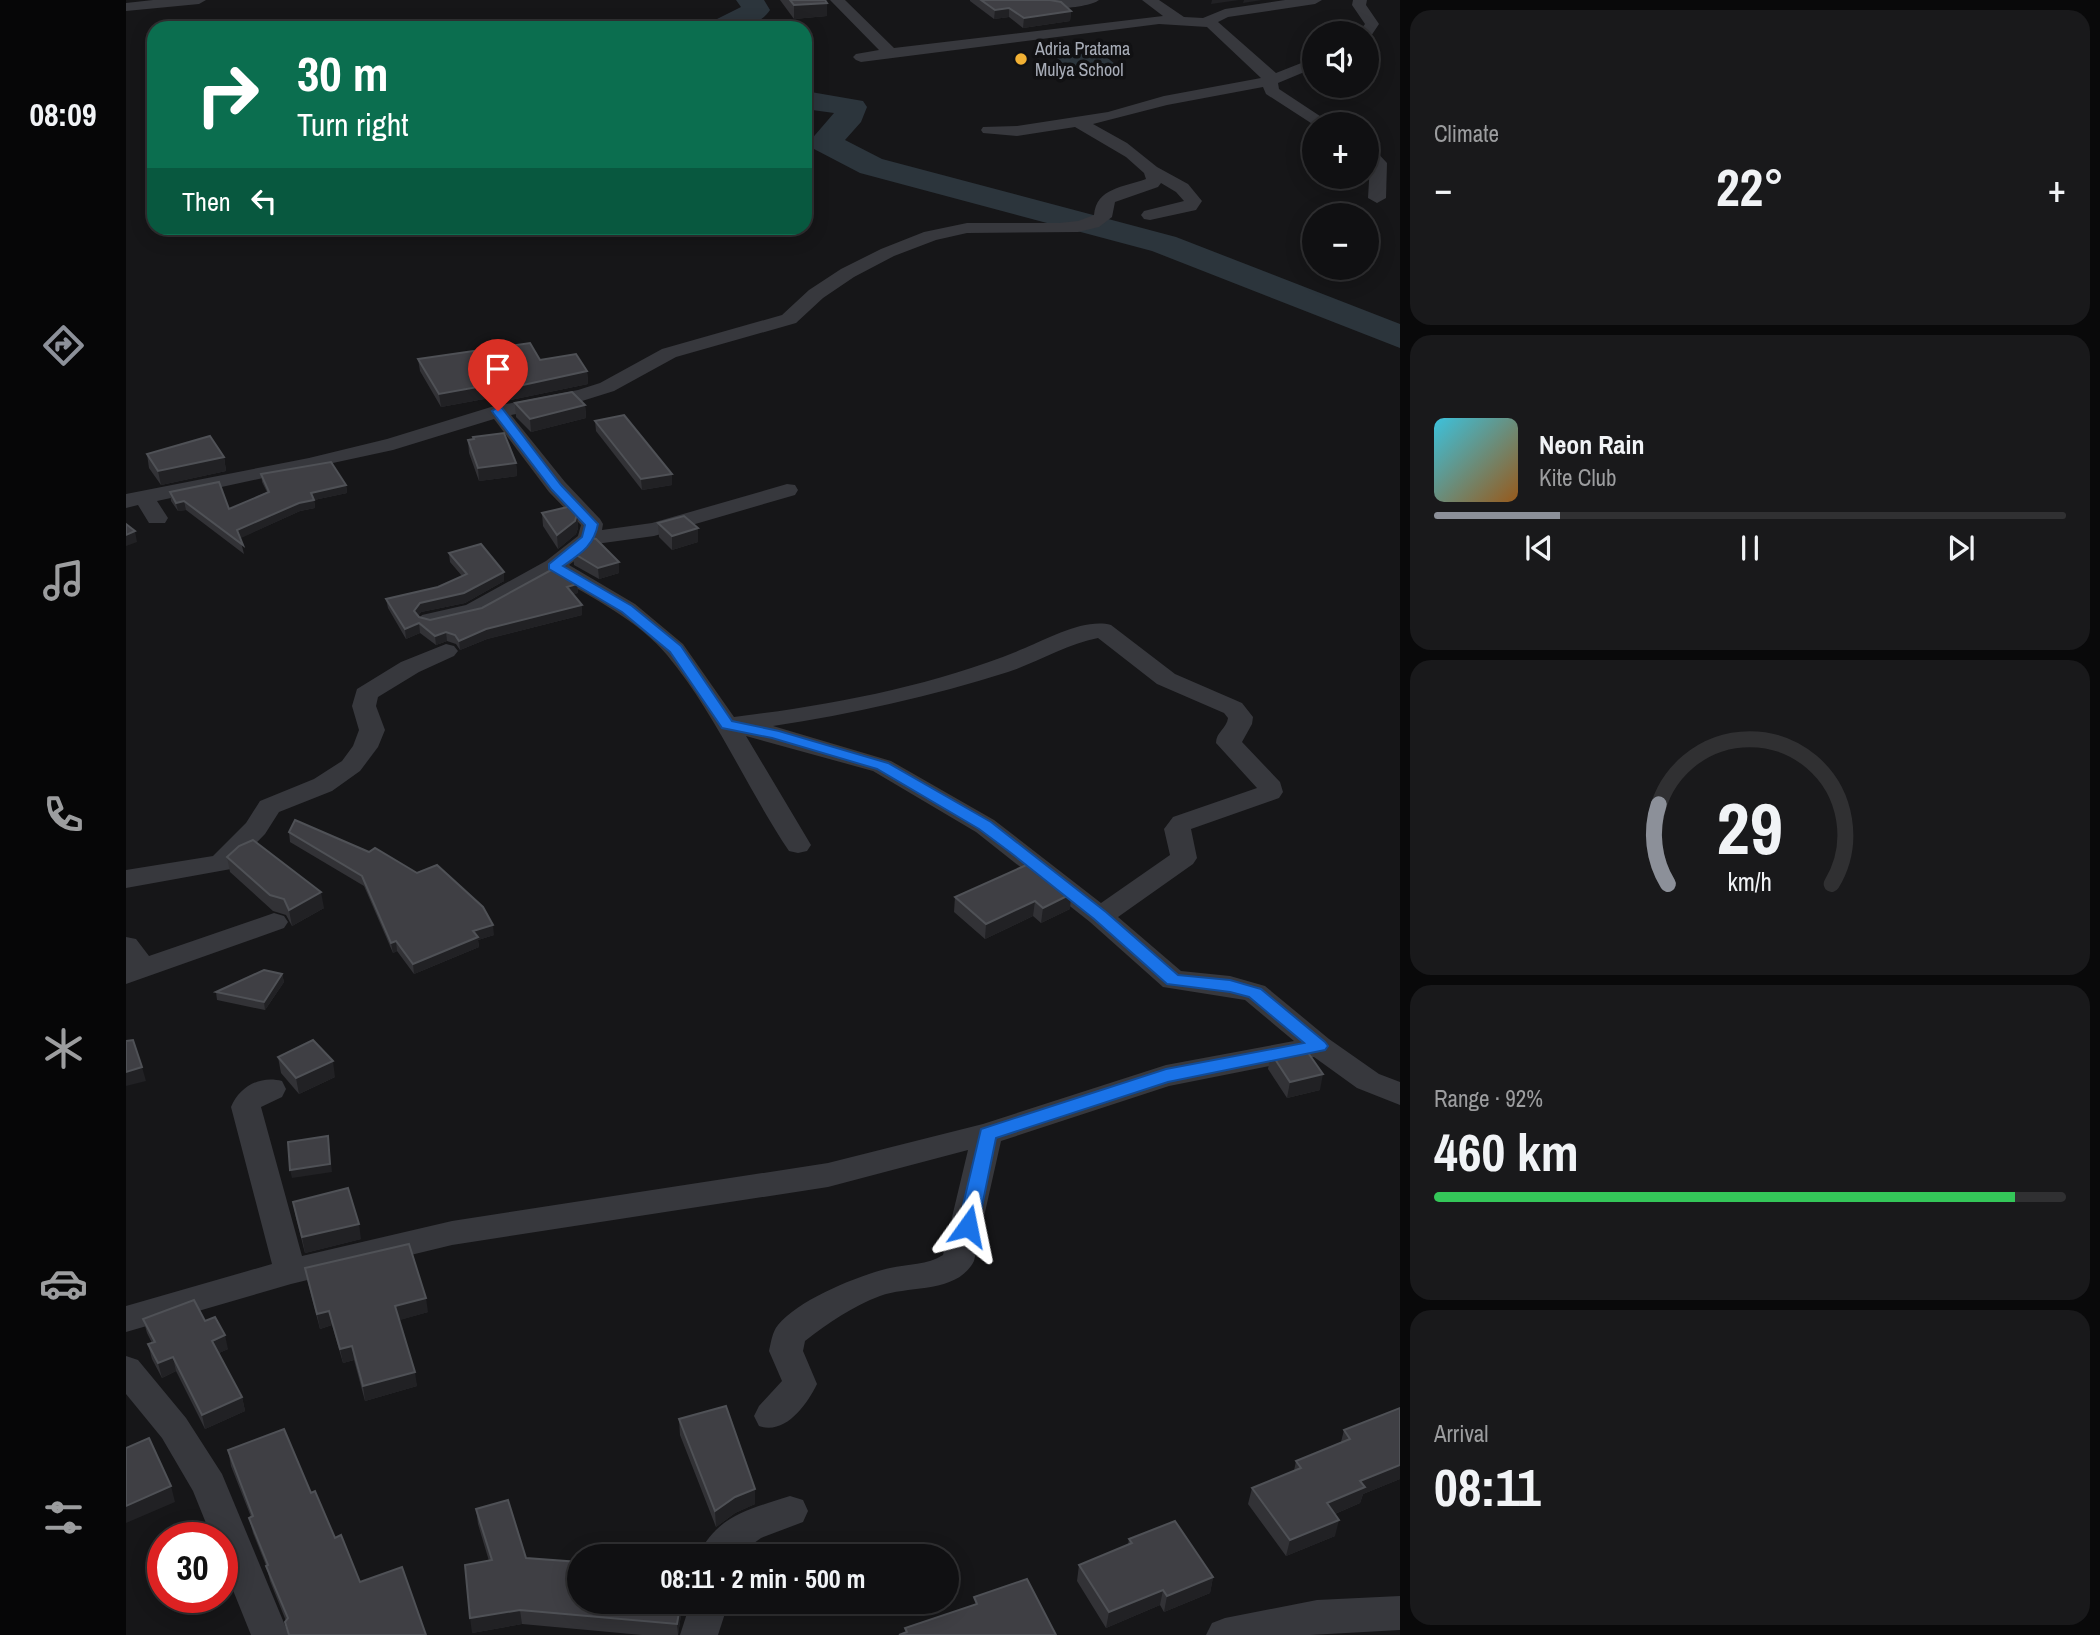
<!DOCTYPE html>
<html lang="en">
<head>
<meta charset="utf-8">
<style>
	:root { --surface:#101012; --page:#19191b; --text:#f1f3f6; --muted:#9c9d9f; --line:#303032; --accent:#8c9099 }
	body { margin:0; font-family:"Archivo Narrow",sans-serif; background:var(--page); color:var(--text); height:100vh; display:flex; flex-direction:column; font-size:26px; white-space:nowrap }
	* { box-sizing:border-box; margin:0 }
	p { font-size:23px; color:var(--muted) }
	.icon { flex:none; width:38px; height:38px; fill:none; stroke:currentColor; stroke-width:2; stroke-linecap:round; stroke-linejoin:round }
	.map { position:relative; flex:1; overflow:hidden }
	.side { display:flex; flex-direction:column; gap:10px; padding:10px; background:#09090a; width:700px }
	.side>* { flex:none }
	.hud { position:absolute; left:21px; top:21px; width:665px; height:214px; border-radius:21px; box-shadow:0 4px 18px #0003,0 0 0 2px var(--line); background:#0b6e4f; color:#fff; overflow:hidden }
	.tools { position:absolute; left:1176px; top:21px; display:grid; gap:14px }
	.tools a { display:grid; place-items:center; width:77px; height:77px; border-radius:50%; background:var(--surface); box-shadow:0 4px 18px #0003,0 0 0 2px var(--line); font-size:35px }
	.speed { position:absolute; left:21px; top:1522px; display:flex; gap:14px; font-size:35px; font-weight:700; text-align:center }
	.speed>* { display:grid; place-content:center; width:91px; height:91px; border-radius:50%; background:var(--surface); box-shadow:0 4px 18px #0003,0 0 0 2px var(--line); line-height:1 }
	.speed .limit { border:10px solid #d22; background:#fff; color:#111 }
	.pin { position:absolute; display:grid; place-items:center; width:60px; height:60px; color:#fff; margin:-72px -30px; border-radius:50% 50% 50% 0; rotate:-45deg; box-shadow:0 0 7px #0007 }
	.pin .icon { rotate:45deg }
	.me { position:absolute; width:77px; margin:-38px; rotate:12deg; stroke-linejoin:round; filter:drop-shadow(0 0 5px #0008) }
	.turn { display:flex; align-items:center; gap:24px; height:147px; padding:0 35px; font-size:32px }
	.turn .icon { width:91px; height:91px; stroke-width:2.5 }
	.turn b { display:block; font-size:49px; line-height:60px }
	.then { display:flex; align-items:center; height:66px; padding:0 35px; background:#0003; gap:14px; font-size:26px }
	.big { font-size:52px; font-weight:800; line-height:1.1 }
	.side .card { flex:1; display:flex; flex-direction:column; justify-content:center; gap:10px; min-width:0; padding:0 24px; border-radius:21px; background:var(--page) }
	.side .dial { align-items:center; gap:0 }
	.dial svg { height:182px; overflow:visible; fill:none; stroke:var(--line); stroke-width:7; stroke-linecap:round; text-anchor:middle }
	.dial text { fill:var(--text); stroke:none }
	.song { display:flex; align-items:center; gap:21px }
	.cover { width:84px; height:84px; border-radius:10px; background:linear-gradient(135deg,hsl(190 70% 55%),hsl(30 70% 35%)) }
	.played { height:7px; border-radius:4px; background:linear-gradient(90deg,var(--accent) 20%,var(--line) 20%) }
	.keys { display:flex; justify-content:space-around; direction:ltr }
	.heat { display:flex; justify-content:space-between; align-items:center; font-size:38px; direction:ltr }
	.charge { height:10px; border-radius:5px; background:linear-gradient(90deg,#34c759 92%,var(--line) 0) }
	.trip { position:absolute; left:441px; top:1544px; width:392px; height:70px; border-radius:35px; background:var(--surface); box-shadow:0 4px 18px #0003,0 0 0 2px var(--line); font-weight:800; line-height:70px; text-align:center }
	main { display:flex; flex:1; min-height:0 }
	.tab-bar { display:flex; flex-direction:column; width:126px; justify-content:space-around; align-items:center; background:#060607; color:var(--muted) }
	.tab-bar .icon { width:49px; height:49px }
	.tab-bar .current { color:var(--accent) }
	.tab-bar b { font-size:32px; color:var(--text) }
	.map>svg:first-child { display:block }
	.water { fill:#2c353c }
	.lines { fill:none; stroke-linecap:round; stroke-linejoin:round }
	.river { fill:#2c353c; fill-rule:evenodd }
	.street { fill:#37383d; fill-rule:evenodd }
	.wall { fill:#323236 }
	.shaded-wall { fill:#212124 }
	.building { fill:#3f3f44; stroke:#4f5156; stroke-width:2 }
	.route { fill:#1a73e8; stroke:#114b97; stroke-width:2 }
	.poi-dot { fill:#f2b134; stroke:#111113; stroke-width:2.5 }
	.labels { text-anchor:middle; stroke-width:7; stroke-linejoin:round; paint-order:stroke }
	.far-poi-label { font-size:18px; fill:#a8adb8; stroke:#111113; text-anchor:start }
</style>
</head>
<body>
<main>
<nav class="tab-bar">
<b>08:09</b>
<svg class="icon current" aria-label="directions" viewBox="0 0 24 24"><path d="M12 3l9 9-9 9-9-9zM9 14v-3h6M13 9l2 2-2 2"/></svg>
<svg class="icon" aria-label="music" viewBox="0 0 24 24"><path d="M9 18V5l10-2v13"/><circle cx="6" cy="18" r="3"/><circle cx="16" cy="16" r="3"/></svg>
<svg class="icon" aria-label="phone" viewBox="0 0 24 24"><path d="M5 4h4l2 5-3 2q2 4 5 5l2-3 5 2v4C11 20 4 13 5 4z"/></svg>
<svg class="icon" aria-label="climate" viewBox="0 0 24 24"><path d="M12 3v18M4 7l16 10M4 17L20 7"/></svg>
<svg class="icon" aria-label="car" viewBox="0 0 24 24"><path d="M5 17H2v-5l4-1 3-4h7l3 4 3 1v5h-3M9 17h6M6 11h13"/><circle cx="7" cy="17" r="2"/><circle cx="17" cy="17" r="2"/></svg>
<svg class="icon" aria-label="filters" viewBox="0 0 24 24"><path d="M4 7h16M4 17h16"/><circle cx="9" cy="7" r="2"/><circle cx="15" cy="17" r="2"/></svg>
</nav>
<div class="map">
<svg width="1274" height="1635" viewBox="0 0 1274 1635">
	<rect width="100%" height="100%" fill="#161618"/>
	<!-- water -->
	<path class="water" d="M974,52L999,72L953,78L930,57Z"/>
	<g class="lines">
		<!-- river -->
		<g class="river">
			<path d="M610,0H638L644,10C630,31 603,28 581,28L585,22L615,7Z"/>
			<path d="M679,91L737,101L741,107L735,122L719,140L756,159L1050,237L1274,324V348L1026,251L734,173L688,149L683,142L708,113L679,109Z"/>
		</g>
		<!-- street -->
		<g class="street">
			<path d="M27,0H80L73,4L0,11V3Z"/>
			<path d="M704,0H719L768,48L1037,16L1016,0H1033L1058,17L1077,18L1099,9L1159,0H1196L1189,4L1102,17L1092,22L1150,73L1188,58V68L1152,83L1153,89L1206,124L1188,125L1140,94L1137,87L1041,105L967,124L1001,143L1031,167L1062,184L1076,201L1070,210L1024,220L1018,219L1015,215L1018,211L1058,201L1050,192L1035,183L1032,187L989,202L986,217L973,227L952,232L841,233L810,240L768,256L728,277L697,298L670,323L550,357L488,391L456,401L385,415L439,482L474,519L477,524L476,530L526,523L661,484L669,485L672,490L669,495L528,536L470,544L443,565L509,604L557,644L608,717C705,705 808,686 899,648C923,638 959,618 985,625L1049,674L1116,703L1127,717L1126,724L1116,742L1154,782L1157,792L1153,798L1065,829L1071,858L1067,864L992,917L1055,971L1104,976L1139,986L1203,1039L1253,1074L1274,1082V1105L1231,1088L1188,1057L1043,1086L875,1141L848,1261C831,1294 784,1285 754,1296C727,1306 702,1323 679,1341L677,1351L691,1384C680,1406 659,1435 633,1426L628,1416L633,1406L656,1381L643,1351C645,1343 646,1332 652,1325C672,1300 733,1275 764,1268C781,1264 802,1265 817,1255L842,1150L702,1187L326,1245L165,1284L0,1332V1306L146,1264L105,1107C113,1087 134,1075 156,1081L160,1089L156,1097L135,1107L176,1256L326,1221L702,1163L857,1124L1040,1065L1168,1041L1119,1000L1037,987L964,922L850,832L747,771L620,736L685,845L681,851L672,853L663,851C620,787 590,714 541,655C513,621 465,597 428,575L356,615L304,627L296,625L292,620L296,615L340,605L420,561L452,536L455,525L423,492L368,419L267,450L31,501L42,518L39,523H23L12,505L0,508V494L183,458L261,439L365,407L452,390L474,383L536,349L656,315L683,290L715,269L755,249L798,232L841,223H933L952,221L968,215C970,188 998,187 1020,179L1018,173L1000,157L949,127L891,136L857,133L855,130L857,127L891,126L982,112L1038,96L1135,78L1081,27L1033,24L735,62L730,60L727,57L730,54L753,50ZM972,638L1031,684L1098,713L1102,718C1101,728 1090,732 1090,743L1131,788L1047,817L1038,829L1044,855L975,903L868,820L765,761L647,726C726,714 806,696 882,672C912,662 941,644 972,638Z"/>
			<path d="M925,0H973C965,7 920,12 912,5L914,2Z"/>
			<path d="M1227,0H1241L1240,5L1253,24L1245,36L1241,37V33H1232L1239,24L1226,5Z"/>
			<path d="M1241,147L1247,148L1261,163L1260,198L1251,203L1242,198L1244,164L1241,161Z"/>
			<path d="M320,644L328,646L332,651L328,656L293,672L252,697L250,706L259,730L252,747L234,771L206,791L153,812L139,834L105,869L0,888V870L87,856L120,823L134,801L188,779L216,761L227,746L233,730L226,706L231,689L275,662Z"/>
			<path d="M148,913L158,916L162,922L158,928L0,984V937L10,939L23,956Z"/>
			<path d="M0,1356L12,1360L60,1418L96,1474L163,1635H125L96,1563V1538H86L67,1491L36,1438L0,1394Z"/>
			<path d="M664,1496L677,1500L682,1511L677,1522L635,1538L610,1556H572C591,1515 624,1509 664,1496Z"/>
			<path d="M1274,1596V1630L1184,1635H1080L1086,1623L1099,1618L1191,1600Z"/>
			<path d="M565,1601H603L592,1635H554Z"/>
		</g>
	</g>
	<!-- wall -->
	<g class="wall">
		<path d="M654,0H699L701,16L668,19Z"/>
		<path d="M844,0H924L945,11L944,21L897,28L883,17L868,19L844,1Z"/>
		<path d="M292,359L414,360L461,371L462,384L375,402L369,397L315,407L294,371Z"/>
		<path d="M389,403L459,405L460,418L405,432L390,417Z"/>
		<path d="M469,421L546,474V485L516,490L470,431Z"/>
		<path d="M347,437L390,463L391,476L353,481L343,453L342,440L347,439Z"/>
		<path d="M21,454L98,457L100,471L35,485L23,468Z"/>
		<path d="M135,474L220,485L221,493L188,500L189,508L174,511L114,538L118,554L60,510L52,511L45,501L44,492L103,509L141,492L136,482Z"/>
		<path d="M416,513L451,514L452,528L450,534L432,549L417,526Z"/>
		<path d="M532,523L572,528V542L546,550L533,537Z"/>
		<path d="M323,553L378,572V581L339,603L295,612L292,616L293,617L304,620L451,584L452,593L447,594L456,615L361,639L334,650L330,644L321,641L310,645L294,633L280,639L262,608L260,599L312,587L336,576L324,562Z"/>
		<path d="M447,553L493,573L473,579L448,565Z"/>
		<path d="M163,832L368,935L352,940L353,947L288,974L271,951L267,953L238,886L164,842Z"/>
		<path d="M101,857L198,908L166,926L160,915L147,911L104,872Z"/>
		<path d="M945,894L944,909L915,923L907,916L859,939L828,912L829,897Z"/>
		<path d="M156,974L158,982L139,1010L91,1000L90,992Z"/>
		<path d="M1145,1053L1194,1090L1161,1098L1142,1069Z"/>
		<path d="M152,1057L209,1077L173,1094L155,1073Z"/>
		<path d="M167,1202L235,1239L179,1253L170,1218Z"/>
		<path d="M179,1268L302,1312L273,1320L291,1386L239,1401L228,1360L217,1363L206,1325L194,1329L182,1283Z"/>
		<path d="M17,1319L79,1321L102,1349L93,1353L116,1397L119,1411L79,1429L50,1371L36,1378L26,1359L22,1344L26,1343L21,1333Z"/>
		<path d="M1274,1408V1479L1237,1494L1234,1503L1209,1514V1536L1160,1556L1122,1504L1126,1488L1168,1471L1170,1461L1215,1442L1218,1430Z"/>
		<path d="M553,1419L629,1489V1504L609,1513L590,1527L554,1435Z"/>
		<path d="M102,1450L185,1493L234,1582L300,1635H162L160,1621L144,1581L141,1568L127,1533L123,1518L125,1517L105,1466Z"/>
		<path d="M350,1509L400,1558L557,1601L552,1635H516L396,1624L346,1633L363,1561L352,1524Z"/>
		<path d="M1003,1539L1087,1577L1084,1593L1038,1612L1034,1605L980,1628L951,1581L953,1565L1002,1545Z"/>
	</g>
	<!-- shaded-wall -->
	<g class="shaded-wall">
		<path d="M1086,0H1113L1085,4Z"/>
		<path d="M1118,0H1136L1117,3Z"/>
		<path d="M701,3V16L668,19V5Z"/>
		<path d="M883,8V17L868,19L869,10Z"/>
		<path d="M945,11L944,21L897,28L898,18Z"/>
		<path d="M461,371L462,384L375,402L374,390Z"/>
		<path d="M368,384L369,397L315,407L313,394Z"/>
		<path d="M459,405L460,418L405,432L404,419Z"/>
		<path d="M98,457L100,471L35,485L32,471Z"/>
		<path d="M390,463L391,476L353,481L352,468Z"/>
		<path d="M546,474V485L516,490L515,479Z"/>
		<path d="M220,485L221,493L188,500L189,508L174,511L113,539L111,530L185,493Z"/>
		<path d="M58,501L60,510L52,511L50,503Z"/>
		<path d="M451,514L452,528L450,534L432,549L431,535Z"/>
		<path d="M572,528V542L546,550V536Z"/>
		<path d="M9,531L11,542L0,546V535Z"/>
		<path d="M493,562V573L473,579L472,568Z"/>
		<path d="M378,572V581L339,603L295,612L289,620L288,611L294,603Z"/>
		<path d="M451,584L452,593L442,596L441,587Z"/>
		<path d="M456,605V615L361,639L334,650L333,641L360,629Z"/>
		<path d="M293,623L294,633L280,639L279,629Z"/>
		<path d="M320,632L321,641L310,645L309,636Z"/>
		<path d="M195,892L198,908L166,926L163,910Z"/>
		<path d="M945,894L944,909L915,923L917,908Z"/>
		<path d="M909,901L907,916L859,939L860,924Z"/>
		<path d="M367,925L368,935L352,940L353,947L288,974L287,964L347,931Z"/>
		<path d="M270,941L271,951L267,953L265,943Z"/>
		<path d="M156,974L158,982L139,1010L138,1002Z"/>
		<path d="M207,1061L209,1077L173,1094L170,1078Z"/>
		<path d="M16,1067L20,1081L0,1086V1072Z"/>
		<path d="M1197,1074L1194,1090L1161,1098L1164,1082Z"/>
		<path d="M203,1144L206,1172L166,1178L164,1170Z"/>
		<path d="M233,1224L235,1239L179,1253L176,1237Z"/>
		<path d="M300,1298L302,1312L271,1321L269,1306Z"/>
		<path d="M203,1311L206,1325L194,1329L191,1314Z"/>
		<path d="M99,1335L102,1349L89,1355L86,1341Z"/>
		<path d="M226,1346L228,1360L217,1363L214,1349Z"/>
		<path d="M47,1357L50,1371L36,1378L32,1363Z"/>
		<path d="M289,1372L291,1386L239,1401L237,1386Z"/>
		<path d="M116,1397L119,1411L79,1429L76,1415Z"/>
		<path d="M1274,1465V1479L1237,1494L1234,1503L1197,1519L1201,1503L1234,1481Z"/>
		<path d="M45,1486L49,1502L0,1523V1506Z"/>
		<path d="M629,1489V1504L609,1513L590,1527L589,1511L609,1497Z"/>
		<path d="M1213,1520L1209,1536L1160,1556L1164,1540Z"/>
		<path d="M1087,1577L1084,1593L1038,1612L1041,1596Z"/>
		<path d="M1037,1590L1034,1605L980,1628L983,1612Z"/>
		<path d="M555,1601H557L552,1635L551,1624Z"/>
		<path d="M394,1610L396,1624L346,1633L344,1618Z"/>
	</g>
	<!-- building -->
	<g class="building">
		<path d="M664,0H699L701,3L668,5Z"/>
		<path d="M855,0H924L935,2L945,11L898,18L883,8L869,10Z"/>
		<path d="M404,343L414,360L450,354L461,371L374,390L368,384L313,394L292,359Z"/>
		<path d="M446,392L459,405L404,419L389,403Z"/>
		<path d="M498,415L546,474L515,479L469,421Z"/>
		<path d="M378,433L390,463L352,468L342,440L348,439L347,437Z"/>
		<path d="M84,436L98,457L32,471L21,454Z"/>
		<path d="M205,462L220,485L185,493L188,500L173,503L111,530L117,545L58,501L50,503L44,492L93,482L103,509L143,492L135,474Z"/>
		<path d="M446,506L451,514L449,521L431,535L416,513Z"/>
		<path d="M558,516L572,528L546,536L532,523Z"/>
		<path d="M0,524L9,531L0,535Z"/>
		<path d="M466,538L470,539L493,562L472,568L447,553Z"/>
		<path d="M355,544L378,572L338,593L294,603L288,611L293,617L304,620L356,608L427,569L451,584L441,587L456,605L360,629L333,641L329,635L320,632L309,636L293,623L279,629L260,599L312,587L341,574L323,553Z"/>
		<path d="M169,820L243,852L249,848L291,873L311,865L357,907L367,925L347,931L352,937L287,964L270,941L265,943L236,876L163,832Z"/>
		<path d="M127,840L195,892L163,910L158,899L144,895L101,857L113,846Z"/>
		<path d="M905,863L945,894L917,908L909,901L860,924L829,897Z"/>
		<path d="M138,970L156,974L138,1002L90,992Z"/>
		<path d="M7,1040L16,1067L0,1072V1041Z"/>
		<path d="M187,1040L207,1061L170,1078L152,1057Z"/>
		<path d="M1178,1047L1197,1074L1164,1082L1145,1053Z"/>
		<path d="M202,1136L204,1164L164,1170L162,1142Z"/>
		<path d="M222,1188L233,1224L176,1237L167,1202Z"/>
		<path d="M283,1244L300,1298L269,1306L289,1372L237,1386L226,1346L214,1349L203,1311L191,1314L179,1268Z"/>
		<path d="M68,1300L79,1321L89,1317L99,1335L86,1341L116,1397L76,1415L47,1357L32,1363L22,1344L29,1342L17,1319Z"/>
		<path d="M600,1406L629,1489L609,1497L589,1511L553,1419Z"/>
		<path d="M1274,1408V1465L1234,1481L1239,1487L1201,1503L1213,1520L1164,1540L1126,1488L1175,1468L1170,1461L1224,1439L1218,1430Z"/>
		<path d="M158,1429L185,1493L189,1491L209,1538L215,1535L234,1582L276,1567L300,1635H163L159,1622L162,1618L140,1566L142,1565L123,1518L127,1516L102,1450Z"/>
		<path d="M23,1438L45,1486L0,1506V1448Z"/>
		<path d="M382,1500L400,1558L453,1562V1601H555L551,1624L394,1610L344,1618L339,1565L366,1560L350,1509Z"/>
		<path d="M1049,1521L1087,1577L1041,1596L1037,1590L983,1612L953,1565L1006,1543L1003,1539Z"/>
		<path d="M901,1579L930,1635H773L781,1632L779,1628L851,1604L848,1597Z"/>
	</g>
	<!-- route -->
	<path class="route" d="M372,407L376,408L435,485L472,524C468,546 454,554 437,566L506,606L555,646L606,721L653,731L762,763L865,822L980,912L1052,975L1104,980L1135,989L1199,1042L1202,1046L1199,1050L1042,1082L870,1138L852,1226L849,1231L842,1233L835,1231L832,1226L855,1129L1040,1069L1178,1043L1123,997L1104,992L1041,984L968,919L885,853L853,829L751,769L646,738L596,728L544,652L496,612L423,569V564L456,537L459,525L426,490L368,414L366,411Z"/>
	<!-- markers -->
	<circle class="poi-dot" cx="895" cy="59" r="7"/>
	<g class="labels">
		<!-- far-poi labels -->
		<g class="far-poi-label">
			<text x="909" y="55">Adria Pratama<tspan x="909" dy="21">Mulya School</tspan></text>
		</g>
	</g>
</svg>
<div class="tools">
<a><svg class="icon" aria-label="sound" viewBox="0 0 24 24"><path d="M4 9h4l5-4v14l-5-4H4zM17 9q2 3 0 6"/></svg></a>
<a>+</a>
<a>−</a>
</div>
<div class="speed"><div class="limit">30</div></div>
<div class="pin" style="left:372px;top:411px;background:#d93025"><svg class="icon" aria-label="arrive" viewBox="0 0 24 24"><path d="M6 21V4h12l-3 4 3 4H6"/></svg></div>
<svg class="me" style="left:842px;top:1226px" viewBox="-20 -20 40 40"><path d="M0-17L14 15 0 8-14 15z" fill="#1a73e8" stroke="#fff" stroke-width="4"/></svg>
<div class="trip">08:11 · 2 min · 500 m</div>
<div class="hud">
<div class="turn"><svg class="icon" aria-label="right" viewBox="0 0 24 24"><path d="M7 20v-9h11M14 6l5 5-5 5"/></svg><div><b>30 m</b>Turn right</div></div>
<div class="then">Then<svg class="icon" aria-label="left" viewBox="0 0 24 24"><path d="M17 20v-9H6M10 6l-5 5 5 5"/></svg></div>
</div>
</div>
<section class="side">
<div class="card"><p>Climate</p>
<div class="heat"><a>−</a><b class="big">22°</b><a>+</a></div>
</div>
<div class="card">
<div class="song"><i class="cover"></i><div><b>Neon Rain</b><p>Kite Club</p></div></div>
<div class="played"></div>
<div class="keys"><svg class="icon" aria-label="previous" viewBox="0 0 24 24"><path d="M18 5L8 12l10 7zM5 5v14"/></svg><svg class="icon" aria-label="pause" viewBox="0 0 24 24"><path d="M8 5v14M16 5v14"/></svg><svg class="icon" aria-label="next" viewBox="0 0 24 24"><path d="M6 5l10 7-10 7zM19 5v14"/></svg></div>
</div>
<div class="card dial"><svg viewBox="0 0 100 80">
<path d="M14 69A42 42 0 1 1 86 69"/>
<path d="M14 69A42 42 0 0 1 10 34" stroke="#8c9099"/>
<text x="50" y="56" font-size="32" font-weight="700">29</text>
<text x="50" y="72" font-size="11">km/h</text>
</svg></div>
<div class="card"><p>Range · 92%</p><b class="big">460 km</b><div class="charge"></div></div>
<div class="card"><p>Arrival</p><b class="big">08:11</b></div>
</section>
</main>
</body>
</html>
